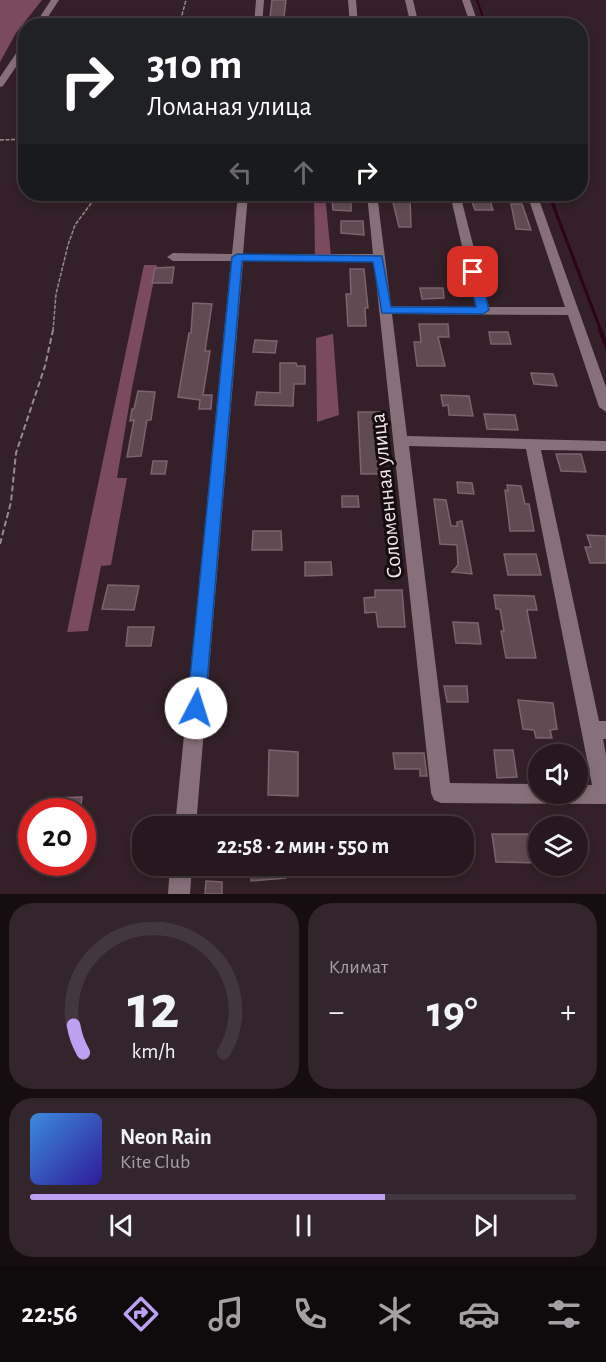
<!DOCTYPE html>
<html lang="ru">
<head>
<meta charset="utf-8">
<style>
	:root { --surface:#26181e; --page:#32252b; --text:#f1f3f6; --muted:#a4a0a4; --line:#42373c; --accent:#bca0f2 }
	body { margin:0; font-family:"Alegreya Sans",sans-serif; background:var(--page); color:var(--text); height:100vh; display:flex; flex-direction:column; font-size:22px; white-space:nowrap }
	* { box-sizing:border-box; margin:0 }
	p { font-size:20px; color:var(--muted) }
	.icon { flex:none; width:33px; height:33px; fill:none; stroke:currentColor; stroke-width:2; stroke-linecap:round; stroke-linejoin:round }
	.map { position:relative; height:894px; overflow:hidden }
	.drawer { display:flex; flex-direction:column; gap:9px; padding:9px; background:#150d10; flex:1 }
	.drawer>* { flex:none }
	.banner { position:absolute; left:18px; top:18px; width:570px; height:183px; border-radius:24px; box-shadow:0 3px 9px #0003,0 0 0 2px var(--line); background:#202124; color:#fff; overflow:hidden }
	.controls { position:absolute; left:528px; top:744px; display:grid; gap:12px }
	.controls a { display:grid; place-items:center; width:60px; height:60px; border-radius:50%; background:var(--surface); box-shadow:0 3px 9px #0003,0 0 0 2px var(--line); font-size:30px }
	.speed { position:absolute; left:18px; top:798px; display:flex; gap:12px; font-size:30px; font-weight:700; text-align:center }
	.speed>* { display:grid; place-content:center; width:78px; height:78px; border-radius:50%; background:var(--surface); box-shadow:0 3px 9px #0003,0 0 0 2px var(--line); line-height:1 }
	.speed .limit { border:9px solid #d22; background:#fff; color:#111 }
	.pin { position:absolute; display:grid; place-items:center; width:51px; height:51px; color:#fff; margin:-26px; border-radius:12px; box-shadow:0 3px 9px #0006 }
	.me { position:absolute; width:66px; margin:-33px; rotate:5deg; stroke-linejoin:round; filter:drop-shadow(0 0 4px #0008) }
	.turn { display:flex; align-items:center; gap:21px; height:126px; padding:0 30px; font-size:27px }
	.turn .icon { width:78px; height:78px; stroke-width:2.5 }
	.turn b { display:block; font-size:42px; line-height:51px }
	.lanes { display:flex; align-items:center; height:57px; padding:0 30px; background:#0003; justify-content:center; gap:30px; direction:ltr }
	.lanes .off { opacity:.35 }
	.big { font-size:45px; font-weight:600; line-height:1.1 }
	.drawer .card { flex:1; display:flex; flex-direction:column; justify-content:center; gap:9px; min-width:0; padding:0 21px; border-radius:24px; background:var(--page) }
	.drawer .dial { align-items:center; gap:0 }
	.dial svg { height:156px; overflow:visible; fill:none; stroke:var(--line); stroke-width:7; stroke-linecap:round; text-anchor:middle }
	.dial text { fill:var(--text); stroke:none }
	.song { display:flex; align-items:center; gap:18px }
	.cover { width:72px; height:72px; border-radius:9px; background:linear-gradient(135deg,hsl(210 70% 55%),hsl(250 70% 35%)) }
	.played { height:6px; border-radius:3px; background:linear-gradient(90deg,var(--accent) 65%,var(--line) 65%) }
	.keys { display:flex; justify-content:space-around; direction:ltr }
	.heat { display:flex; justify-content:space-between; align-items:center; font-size:33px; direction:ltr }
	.drawer .tiles { flex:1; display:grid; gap:9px; grid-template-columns:1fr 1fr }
	.card:last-child { grid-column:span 2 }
	.trip { position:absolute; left:132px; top:816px; width:342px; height:60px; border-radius:24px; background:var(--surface); box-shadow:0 3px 9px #0003,0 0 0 2px var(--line); font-weight:600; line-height:60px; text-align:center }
	.tab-bar { display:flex; height:96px; justify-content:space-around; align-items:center; background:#0f0a0c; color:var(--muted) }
	.tab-bar .icon { width:42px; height:42px }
	.tab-bar .selected { color:var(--accent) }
	.tab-bar b { font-size:27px; color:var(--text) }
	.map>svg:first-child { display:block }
	.forest { fill:#7b4a5f }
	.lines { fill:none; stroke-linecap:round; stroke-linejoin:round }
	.stream-far2 { stroke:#2c0318; stroke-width:2 }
	.stream-far1 { stroke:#2c0318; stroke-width:3 }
	.stream { stroke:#2c0318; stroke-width:4 }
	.building { fill:#614b53; stroke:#7b646d; stroke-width:1.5 }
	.path-far1 { stroke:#9a8a90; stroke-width:1.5; stroke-dasharray:4 1.5; stroke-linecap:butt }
	.path { stroke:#9a8a90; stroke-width:2; stroke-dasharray:6 3; stroke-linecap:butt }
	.minor { fill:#877079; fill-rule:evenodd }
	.route { fill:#1a73e8; stroke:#114b97; stroke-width:1.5 }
	.labels { text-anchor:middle; stroke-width:6; stroke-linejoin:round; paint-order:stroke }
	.street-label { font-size:22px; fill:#f3e5ea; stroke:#150d10 }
</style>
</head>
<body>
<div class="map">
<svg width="606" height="894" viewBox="0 0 606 894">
	<rect width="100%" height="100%" fill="#332028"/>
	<!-- forest -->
	<g class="forest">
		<path d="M0,0H42L16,33L0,62Z"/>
		<path d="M314,194H325L331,256H315Z"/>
		<path d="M144,265H157L132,388L117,478H127L111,565L101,566L88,631L67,632Z"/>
		<path d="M333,334L339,415L317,422L316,338Z"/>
	</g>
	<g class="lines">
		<!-- stream-far2 -->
		<path class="stream-far2" d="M477,0L486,26"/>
		<!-- stream-far1 -->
		<path class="stream-far1" d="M549,194L601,331"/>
		<!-- stream -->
		<path class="stream" d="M600,330L606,345"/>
	</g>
	<!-- building -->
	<g class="building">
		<path d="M272,0H286L284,17H270Z"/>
		<path d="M469,194H488L493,210H475Z"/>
		<path d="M392,198H410L411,227H399Z"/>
		<path d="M332,199L351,200V211L333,210Z"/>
		<path d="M511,204H522L531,230L516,229Z"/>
		<path d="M341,221H363L364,235L341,233Z"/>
		<path d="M174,267L172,283H152L155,268Z"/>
		<path d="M350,269H364L368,308H365L366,326H348L346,294H351Z"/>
		<path d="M420,288H443L444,298L422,299Z"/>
		<path d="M193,303L212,304L205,351H210L203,395H212L211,409H199L200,400L178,397L189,333H191Z"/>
		<path d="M419,324H448L449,337H438L445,366H417L414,342H421Z"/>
		<path d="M489,332H508L511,344H491Z"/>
		<path d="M255,340L277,341L275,353L253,352Z"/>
		<path d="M280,363H296L297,366H305V384H294L293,406L255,405L257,392L280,393Z"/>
		<path d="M531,373L553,374L557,386L534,384Z"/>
		<path d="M138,391L155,392L151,420H147L141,456L127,457L134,420L130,421L132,409H134Z"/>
		<path d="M441,395L469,396L473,416L449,415L448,405L443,406Z"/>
		<path d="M358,412H381L385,439H378L381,474H361Z"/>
		<path d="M484,414L515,415L518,430L487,429Z"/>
		<path d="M556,454H581L586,472L561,471Z"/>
		<path d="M153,461H167L165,474H151Z"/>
		<path d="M457,482L472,483L474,494L458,493Z"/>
		<path d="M507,485L521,486L525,504H529L534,531H510L505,490L508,491Z"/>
		<path d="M342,496H358L359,507H342Z"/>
		<path d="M434,499L446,500L451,526H457V522L462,521L472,574L452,572L458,565L457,545L440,544Z"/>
		<path d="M253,531H281L282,550H252Z"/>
		<path d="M587,535L606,536V563H590L585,547H591Z"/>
		<path d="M504,554H536L541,575H508Z"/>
		<path d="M305,562H331L332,575L305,576Z"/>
		<path d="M108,585L139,586L134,610L102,609Z"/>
		<path d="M375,590H402L405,627H378L376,612L365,613L364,598L375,597Z"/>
		<path d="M494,595L534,596L537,610H527L536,658H506L501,631H504L500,609H496Z"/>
		<path d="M453,622L478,623L481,644L456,643Z"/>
		<path d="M128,627H154L151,646H126Z"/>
		<path d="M444,686H467L468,702H447Z"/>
		<path d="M518,700L553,703L557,729L550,730L552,738H536L534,730L523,729Z"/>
		<path d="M269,750L298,752V796L268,795Z"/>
		<path d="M494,750H513L517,777L497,778Z"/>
		<path d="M393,753H424L427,776H420V769H395Z"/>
		<path d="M82,797L80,812H52L54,798Z"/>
		<path d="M492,834H535L538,863L496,862Z"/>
		<path d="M252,866H287L286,878L251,881Z"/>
		<path d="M206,881L222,882V894H205Z"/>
	</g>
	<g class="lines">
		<!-- path-far1 -->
		<g class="path-far1">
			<path d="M179,26L186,0"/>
			<path d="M0,140L26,139"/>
			<path d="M53,331L56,294L68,245L75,225L98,194"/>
		</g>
		<!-- path -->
		<path class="path" d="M0,544L11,502L16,453L45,366L53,330"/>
		<!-- minor -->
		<g class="minor">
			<path d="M51,0H59L42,26H34Z"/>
			<path d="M256,0H264L262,26H254Z"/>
			<path d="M348,0H356L358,26H350Z"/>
			<path d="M405,0H413L419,26H411Z"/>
			<path d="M462,0H470L479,26H471Z"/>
			<path d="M23,43H26V52L3,86L0,87V77Z"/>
			<path d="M238,194H248L243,254H373L367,194H377L391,306L476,307L450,194H460L489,307H565L527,194H537L606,387V412L599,407L568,315L392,314L407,436L606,441V451L541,450L599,721H606V739H603L606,755V804L441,803L434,800L431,793L374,262L243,261L196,826H175L231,261H173L167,257L173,253L232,254ZM409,446L526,449L592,785H578V794H538V784L450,783Z"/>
			<path d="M170,866H192L190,894H168Z"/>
		</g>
	</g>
	<!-- route -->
	<path class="route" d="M237,254L382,256L391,307H476L468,272L473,268L479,272L489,310L483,314L382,313L373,262L242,261L205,708L202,714L196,716L190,714L187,708L232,257Z"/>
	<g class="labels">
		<!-- street labels -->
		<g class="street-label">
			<text transform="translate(385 496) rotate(-96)" y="8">Соломенная улица</text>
		</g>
	</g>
</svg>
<div class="controls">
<a><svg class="icon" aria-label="sound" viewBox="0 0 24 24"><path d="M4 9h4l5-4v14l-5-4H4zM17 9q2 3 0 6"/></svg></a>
<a><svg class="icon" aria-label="layers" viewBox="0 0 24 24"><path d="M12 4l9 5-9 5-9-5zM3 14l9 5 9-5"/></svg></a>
</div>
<div class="speed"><div class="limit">20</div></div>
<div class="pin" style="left:473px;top:272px;background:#d93025"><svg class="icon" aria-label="arrive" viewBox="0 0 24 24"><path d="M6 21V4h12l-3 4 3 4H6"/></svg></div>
<svg class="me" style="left:196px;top:708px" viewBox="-20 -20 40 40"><circle r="19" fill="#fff"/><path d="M0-13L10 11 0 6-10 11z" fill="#1a73e8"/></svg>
<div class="trip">22:58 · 2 мин · 550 m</div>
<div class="banner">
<div class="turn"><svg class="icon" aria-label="right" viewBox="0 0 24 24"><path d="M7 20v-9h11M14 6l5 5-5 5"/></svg><div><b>310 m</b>Ломаная улица</div></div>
<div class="lanes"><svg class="icon off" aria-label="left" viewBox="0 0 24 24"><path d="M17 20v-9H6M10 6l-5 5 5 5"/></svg><svg class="icon off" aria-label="ahead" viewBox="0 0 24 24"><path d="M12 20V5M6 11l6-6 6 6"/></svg><svg class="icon" aria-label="right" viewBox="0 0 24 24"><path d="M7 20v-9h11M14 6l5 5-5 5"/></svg></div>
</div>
</div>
<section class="drawer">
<div class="tiles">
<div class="card dial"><svg viewBox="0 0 100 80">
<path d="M14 69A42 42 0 1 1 86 69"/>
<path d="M14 69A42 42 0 0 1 9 55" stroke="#bca0f2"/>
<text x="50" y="56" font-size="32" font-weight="700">12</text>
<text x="50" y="72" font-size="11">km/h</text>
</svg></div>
<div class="card"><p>Климат</p>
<div class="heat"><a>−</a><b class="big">19°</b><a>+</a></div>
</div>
<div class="card">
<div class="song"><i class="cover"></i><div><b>Neon Rain</b><p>Kite Club</p></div></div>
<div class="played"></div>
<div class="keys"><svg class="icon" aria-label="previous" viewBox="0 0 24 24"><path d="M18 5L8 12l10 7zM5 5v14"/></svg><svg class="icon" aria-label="pause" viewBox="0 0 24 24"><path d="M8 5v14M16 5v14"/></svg><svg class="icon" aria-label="next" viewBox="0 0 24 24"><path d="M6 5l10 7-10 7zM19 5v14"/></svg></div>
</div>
</div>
</section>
<nav class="tab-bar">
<b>22:56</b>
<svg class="icon selected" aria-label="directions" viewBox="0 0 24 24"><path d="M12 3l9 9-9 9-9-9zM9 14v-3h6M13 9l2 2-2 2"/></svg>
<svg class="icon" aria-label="music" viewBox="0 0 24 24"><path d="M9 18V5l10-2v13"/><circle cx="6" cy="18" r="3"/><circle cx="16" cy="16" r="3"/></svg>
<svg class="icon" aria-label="phone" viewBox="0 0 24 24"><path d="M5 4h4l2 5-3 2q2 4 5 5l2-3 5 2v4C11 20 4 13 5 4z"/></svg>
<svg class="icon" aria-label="climate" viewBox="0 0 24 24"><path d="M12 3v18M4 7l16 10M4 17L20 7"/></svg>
<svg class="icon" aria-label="car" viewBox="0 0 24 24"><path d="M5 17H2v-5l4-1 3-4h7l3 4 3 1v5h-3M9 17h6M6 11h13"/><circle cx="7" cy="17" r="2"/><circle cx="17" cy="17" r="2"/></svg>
<svg class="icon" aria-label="filters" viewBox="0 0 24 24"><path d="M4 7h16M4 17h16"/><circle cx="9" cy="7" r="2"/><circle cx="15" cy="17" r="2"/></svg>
</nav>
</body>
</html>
